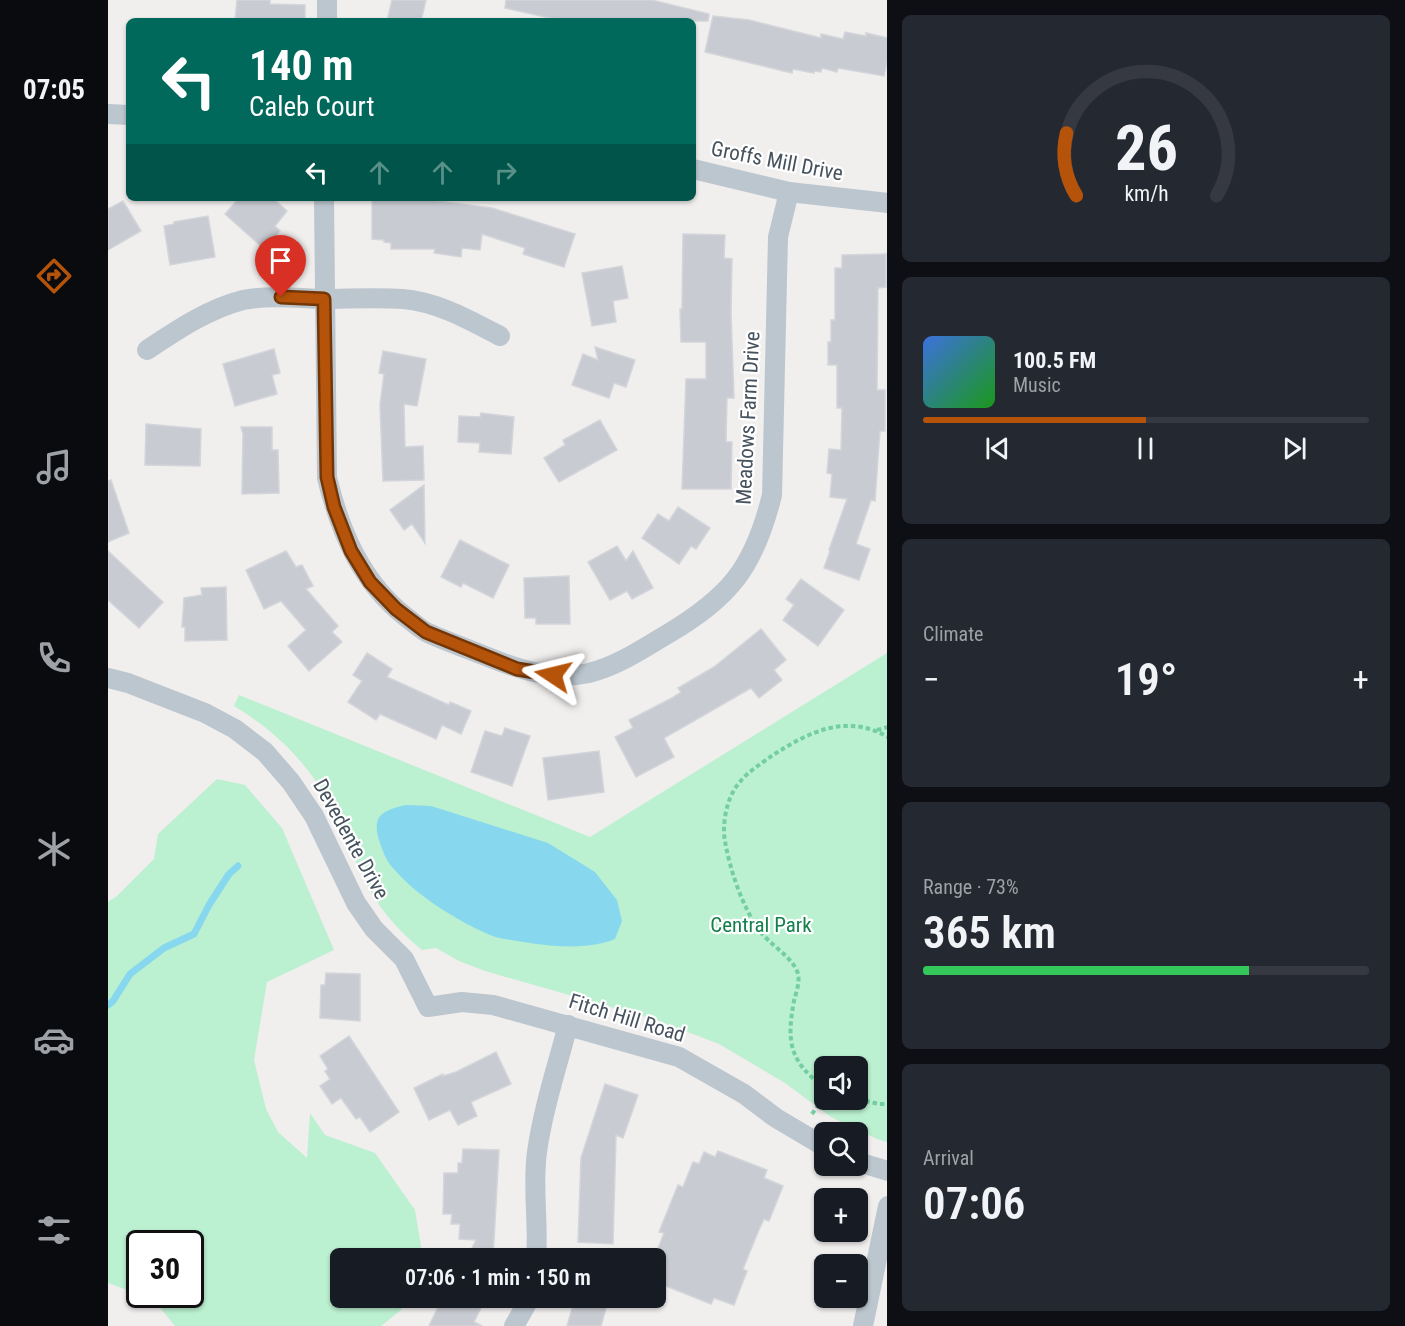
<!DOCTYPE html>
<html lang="en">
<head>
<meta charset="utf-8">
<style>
	:root { --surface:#171b24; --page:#242831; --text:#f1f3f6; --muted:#9ea1a6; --line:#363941; --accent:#b45309 }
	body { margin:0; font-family:"Roboto Condensed",sans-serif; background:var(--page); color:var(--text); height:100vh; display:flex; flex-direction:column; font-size:22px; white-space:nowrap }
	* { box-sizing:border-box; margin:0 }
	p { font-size:20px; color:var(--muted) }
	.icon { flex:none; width:33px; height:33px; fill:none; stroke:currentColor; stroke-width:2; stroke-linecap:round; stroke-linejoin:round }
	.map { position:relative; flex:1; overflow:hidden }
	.panel { display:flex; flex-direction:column; gap:15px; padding:15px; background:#0d0f14; width:518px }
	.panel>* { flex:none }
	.hud { position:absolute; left:18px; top:18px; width:570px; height:183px; border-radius:9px; box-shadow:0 2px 4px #0004; background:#00695c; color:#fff; overflow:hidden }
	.controls { position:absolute; left:706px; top:1056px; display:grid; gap:12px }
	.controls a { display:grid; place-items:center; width:54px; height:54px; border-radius:9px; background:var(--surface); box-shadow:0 2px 4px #0004; font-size:30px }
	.speed { position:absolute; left:18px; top:1230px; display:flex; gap:12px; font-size:30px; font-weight:700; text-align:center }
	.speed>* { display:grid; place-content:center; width:78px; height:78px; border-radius:50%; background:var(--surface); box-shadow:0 2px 4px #0004; line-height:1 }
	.speed .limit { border:3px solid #111; border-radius:9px; background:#fff; color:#111 }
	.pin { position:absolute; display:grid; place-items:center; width:51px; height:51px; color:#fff; margin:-62px -26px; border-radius:50% 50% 50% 0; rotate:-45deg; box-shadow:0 0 6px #0007 }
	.pin .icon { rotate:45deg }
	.me { position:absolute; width:66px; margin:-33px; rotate:280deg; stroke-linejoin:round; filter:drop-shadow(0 0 4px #0008) }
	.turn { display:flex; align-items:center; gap:21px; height:126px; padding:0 24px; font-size:27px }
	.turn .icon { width:78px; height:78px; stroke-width:2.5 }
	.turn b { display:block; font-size:42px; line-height:51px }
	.lanes { display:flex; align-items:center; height:57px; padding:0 24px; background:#0003; justify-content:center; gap:30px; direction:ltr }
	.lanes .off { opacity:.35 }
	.big { font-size:45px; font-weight:600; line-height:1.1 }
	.panel .tile { flex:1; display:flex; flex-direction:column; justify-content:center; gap:9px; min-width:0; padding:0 21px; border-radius:9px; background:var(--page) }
	.panel .dial { align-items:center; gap:0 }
	.dial svg { height:156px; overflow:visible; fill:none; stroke:var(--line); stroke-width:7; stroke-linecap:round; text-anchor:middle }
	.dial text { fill:var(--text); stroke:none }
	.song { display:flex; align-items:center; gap:18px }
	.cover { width:72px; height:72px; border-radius:9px; background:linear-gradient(135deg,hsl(220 70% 55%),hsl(120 70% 35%)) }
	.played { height:6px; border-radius:3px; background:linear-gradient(90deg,var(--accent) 50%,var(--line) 50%) }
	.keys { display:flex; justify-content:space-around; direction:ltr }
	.heat { display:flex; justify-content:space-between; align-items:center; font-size:33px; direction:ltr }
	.charge { height:9px; border-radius:4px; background:linear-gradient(90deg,#34c759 73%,var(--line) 0) }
	.trip { position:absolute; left:222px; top:1248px; width:336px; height:60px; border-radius:9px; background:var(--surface); box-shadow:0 2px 4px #0004; font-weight:600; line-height:60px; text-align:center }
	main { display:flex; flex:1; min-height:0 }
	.menu { display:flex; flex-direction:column; width:108px; justify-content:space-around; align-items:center; background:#090b0e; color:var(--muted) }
	.menu .icon { width:42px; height:42px }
	.menu .active { color:var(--accent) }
	.menu b { font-size:27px; color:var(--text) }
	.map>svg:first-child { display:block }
	.green { fill:#bbf0d0; fill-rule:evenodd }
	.water { fill:#87d8ee }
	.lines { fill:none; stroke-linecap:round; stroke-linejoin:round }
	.stream { stroke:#87d8ee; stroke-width:7 }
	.building { fill:#c8cbd1; stroke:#d2d5da; stroke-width:1.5 }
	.path { stroke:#73cfa2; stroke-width:4; stroke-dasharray:4.5 3; stroke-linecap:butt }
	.street { stroke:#bcc6ce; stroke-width:20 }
	.route-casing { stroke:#753606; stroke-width:15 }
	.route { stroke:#b45309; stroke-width:10 }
	.labels { text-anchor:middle; stroke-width:4.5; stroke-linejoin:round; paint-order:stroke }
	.street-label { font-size:21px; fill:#46525d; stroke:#fff }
	.park-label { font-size:21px; fill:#14804b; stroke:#fff }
</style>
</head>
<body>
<main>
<nav class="menu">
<b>07:05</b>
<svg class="icon active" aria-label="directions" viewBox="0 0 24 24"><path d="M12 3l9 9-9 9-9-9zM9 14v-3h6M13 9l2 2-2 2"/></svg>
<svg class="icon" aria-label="music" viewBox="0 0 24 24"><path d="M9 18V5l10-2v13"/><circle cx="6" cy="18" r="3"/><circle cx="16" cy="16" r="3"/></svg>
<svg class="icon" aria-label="phone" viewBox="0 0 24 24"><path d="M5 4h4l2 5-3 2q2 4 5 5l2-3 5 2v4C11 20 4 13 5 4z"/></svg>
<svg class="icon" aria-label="climate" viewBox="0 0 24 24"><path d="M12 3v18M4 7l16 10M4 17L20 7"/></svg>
<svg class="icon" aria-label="car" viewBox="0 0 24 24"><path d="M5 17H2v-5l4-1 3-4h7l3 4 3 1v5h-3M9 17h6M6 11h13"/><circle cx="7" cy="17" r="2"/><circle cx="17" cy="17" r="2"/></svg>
<svg class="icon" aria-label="filters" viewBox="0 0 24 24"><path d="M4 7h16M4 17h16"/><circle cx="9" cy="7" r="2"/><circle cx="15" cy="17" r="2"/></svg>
</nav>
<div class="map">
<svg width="780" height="1326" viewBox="0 0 780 1326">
	<rect width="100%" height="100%" fill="#f1eeee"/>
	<!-- green -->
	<g class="green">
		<path d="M779,653V1142L769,1139L723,1117L677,1083L611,1044L548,1020L377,971L351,961L328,948L314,950C289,930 267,904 254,875C243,852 234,826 222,804C199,762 166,730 126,706L131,695L482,837ZM717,1066H750V1100H717Z"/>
		<path d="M109,779L137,785L174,828L226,950L159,982L146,1060L158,1109L170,1132L199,1158L202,1113L217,1135L267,1153L307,1210L315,1258H232V1298H299L293,1310L273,1326H67L49,1304L34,1295L82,1294V1244H32L31,1294L0,1283V902L9,896L46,859L50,834Z"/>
	</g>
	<!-- water -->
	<path class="water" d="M298,805L323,806L440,843L487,872L509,900L514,921L507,939C477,951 440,946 409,941C400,939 390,939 382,935C350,921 307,895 285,868C278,861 274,849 271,840C263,814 277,810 298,805Z"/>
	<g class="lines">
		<!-- stream -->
		<path class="stream" d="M0,1005L5,1001L22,974L56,948L86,934L101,905L121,874L130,866"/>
	</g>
	<!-- building -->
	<g class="building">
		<path d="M129,0H162V4L197,5V21H127Z"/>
		<path d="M284,0H318L313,21H279Z"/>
		<path d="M398,0H544L601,14L600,21H455L397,8Z"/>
		<path d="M605,16L641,20L713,38V34L735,39L737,32L758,36V33L780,38V58L776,76L730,68L729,72L714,68L713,72L706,71V73L685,69L684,73L597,52Z"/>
		<path d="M131,198H165L179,211L167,226L172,231L156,249L117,214Z"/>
		<path d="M264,198H307L384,208L467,234L456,267L415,254L417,248L374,234L372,250L354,248L353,257L326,253L327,249H283V243L276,242V240L264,239Z"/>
		<path d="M15,201L33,231L0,250V209Z"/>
		<path d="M100,216L107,257L62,265L56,226L66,224V222Z"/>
		<path d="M575,234L617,235L616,258L624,259L623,312L626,398H619L618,442H624L623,489H574L578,379H598V342H573L572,309H574Z"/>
		<path d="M778,254V287L770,288L769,390H777V431H772L767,501L763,500L748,544L762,549L751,580L716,568L722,551L721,550L739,499L722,497L724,474L719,473L721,449L733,450L734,408H729V365H720V342H723V320H727V268H734V255Z"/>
		<path d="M514,266L520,298L505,301L508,322L484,326L474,273Z"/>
		<path d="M487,347L527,360L518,387L506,383L501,398L464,385L475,354L490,360Z"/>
		<path d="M166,349L172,373L164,375L169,394L127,406L115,364Z"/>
		<path d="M275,351L318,359L309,406L296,404L297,447L315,446L316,480L275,481L272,405L276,374L271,373Z"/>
		<path d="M373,413L406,417L403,454L371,452L372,443L350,442L351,416L372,417Z"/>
		<path d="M492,420L509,450L451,482L436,458L457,445L455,440Z"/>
		<path d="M38,424L93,429L92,466L37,465Z"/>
		<path d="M133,427H164V450H170L171,493L134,494L135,434Z"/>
		<path d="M3,480L21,533L0,542V481Z"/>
		<path d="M316,485L317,543L304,524L296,530L282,510Z"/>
		<path d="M570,507L602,528L588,549L583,546L571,564L534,538L550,514L561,521Z"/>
		<path d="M352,540L401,565L385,598L355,583L353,587L333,577Z"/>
		<path d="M509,546L518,561L525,551L545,588L524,599L519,591L502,600L480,562Z"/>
		<path d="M0,551L55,602L31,628L0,600Z"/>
		<path d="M178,551L188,567L194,565L205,586L198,589L230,626L224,632L234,642L201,671L180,646L198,630L173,601L156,609L138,570Z"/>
		<path d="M461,576L462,624H428V618H417L416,578Z"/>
		<path d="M693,579L736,610L710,646L675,620L686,605L678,599Z"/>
		<path d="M118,587L119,640L77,641V627H74L76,598L94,595L93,588Z"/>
		<path d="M653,629L678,660L666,670L674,680L651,698L643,688L556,738L566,757L528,777L507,737L525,728L521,720L564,698L573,692L570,688L606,667Z"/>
		<path d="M259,653L284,669L279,677L341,705L342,702L363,711L353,734L334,725L328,739L272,714L268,720L240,702L254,681L245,675Z"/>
		<path d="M397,728L422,736L404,786L363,772L377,731L394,736Z"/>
		<path d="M491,751L496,792L440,800L435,758Z"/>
		<path d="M218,973L252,974V1021L212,1018L213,985H217Z"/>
		<path d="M241,1036L291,1112L262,1132L252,1117L248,1119L233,1098L224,1104L212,1086L222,1079L217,1071L220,1069L212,1056Z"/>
		<path d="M388,1052L403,1084L363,1102L369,1116L350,1125L342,1110L321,1120L306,1088L335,1074V1076L348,1072Z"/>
		<path d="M497,1084L530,1095L515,1138L508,1135L505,1244L470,1242L473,1158Z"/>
		<path d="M355,1149L391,1150L385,1258H359L368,1240L351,1239L352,1224H343L344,1214H335L336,1173H350V1163H354Z"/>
		<path d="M610,1151L659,1170L656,1178L675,1186L661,1221L656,1219L650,1232L635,1269L639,1271L626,1305L606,1298L603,1304L553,1284L556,1277L548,1273V1254L556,1233L551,1232L570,1185L575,1187L585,1162L591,1164L596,1152L607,1157Z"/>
		<path d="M340,1298H378L366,1322L374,1326H321L331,1305L335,1307Z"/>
		<path d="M467,1298H501L493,1326H459Z"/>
	</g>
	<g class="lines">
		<!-- path -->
		<g class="path">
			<path d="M769,730L780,727"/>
			<path d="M717,1088C682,1062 678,1043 686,1001C688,993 692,982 690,974C686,958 661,944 651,930C634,906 622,870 617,841C614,827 618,804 625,792C633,776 651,765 665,755C701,732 738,713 780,737"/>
			<path d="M750,1099L771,1104H780"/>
			<path d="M704,1114L717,1095"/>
		</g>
		<!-- street -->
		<g class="street">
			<path d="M219,21V0"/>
			<path d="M0,114L21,115"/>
			<path d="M585,169L681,192L780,203"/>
			<path d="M216,198L219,478C232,531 253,582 298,617C305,622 312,629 320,633C338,641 357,648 375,655C409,669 444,681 481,673C509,666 533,650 558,635C622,597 646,568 664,495L670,237L681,192"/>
			<path d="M39,350C69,330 100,309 135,300C160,295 188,298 213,299C240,299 268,297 295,299C330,302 361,320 392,336"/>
			<path d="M0,678L20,683L97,713L127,729L157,752L183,782L206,816L248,903L266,929L296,959L320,1007L354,1002L385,1005L571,1057L636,1094L668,1118L717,1147"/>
			<path d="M750,1162L780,1171"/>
			<path d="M428,1258C431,1223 424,1187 429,1152C435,1109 449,1067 460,1025"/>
			<path d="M406,1326L418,1305L420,1298"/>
			<path d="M755,1326L780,1206"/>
		</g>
	</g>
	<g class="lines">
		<defs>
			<path id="route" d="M173,297L216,299L219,477L226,507L243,551L262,582L288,609L318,632L409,669L445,675"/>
		</defs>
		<!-- route casing -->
		<use href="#route" class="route-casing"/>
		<!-- route -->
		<use href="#route" class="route"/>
	</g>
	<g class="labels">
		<!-- street labels -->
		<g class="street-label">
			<text transform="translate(669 161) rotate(11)" y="7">Groffs Mill Drive</text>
			<text transform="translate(640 418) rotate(-87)" y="7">Meadows Farm Drive</text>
			<text transform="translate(243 839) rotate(61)" y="7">Devedente Drive</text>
			<text transform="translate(519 1018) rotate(17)" y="7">Fitch Hill Road</text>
		</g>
		<!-- park labels -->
		<g class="park-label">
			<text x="653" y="932">Central Park</text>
		</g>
	</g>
</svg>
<div class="controls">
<a><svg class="icon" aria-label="sound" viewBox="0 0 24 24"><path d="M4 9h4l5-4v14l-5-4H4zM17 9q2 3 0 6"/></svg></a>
<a><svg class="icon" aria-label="search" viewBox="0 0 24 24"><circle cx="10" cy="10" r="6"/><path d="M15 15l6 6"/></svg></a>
<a>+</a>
<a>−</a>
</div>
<div class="speed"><div class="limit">30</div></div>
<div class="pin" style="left:173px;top:297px;background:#d93025"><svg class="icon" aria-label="arrive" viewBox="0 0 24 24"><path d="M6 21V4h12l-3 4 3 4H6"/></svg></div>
<svg class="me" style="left:445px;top:675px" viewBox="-20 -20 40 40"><path d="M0-17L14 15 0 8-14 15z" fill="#b45309" stroke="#fff" stroke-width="4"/></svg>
<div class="trip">07:06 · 1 min · 150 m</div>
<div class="hud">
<div class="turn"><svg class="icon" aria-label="left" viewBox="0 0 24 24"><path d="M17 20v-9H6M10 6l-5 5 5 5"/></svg><div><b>140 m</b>Caleb Court</div></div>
<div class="lanes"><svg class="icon" aria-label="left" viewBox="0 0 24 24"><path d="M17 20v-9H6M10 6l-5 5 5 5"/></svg><svg class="icon off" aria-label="ahead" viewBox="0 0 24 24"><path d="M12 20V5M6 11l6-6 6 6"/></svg><svg class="icon off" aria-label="ahead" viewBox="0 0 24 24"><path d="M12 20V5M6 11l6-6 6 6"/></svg><svg class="icon off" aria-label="right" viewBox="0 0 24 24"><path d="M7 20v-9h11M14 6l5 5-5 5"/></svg></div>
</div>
</div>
<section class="panel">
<div class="tile dial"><svg viewBox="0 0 100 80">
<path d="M14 69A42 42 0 1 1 86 69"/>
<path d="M14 69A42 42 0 0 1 9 37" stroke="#b45309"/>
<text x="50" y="56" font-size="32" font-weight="700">26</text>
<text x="50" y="72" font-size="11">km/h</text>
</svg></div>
<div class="tile">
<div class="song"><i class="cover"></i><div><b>100.5 FM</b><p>Music</p></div></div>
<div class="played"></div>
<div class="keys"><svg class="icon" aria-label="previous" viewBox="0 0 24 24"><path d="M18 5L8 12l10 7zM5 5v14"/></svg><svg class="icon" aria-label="pause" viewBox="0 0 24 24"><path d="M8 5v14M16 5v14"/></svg><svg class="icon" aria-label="next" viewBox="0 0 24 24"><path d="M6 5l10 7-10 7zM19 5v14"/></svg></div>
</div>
<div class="tile"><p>Climate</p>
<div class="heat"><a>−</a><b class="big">19°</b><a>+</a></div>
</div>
<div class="tile"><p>Range · 73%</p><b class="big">365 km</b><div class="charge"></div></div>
<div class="tile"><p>Arrival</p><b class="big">07:06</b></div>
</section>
</main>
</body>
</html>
